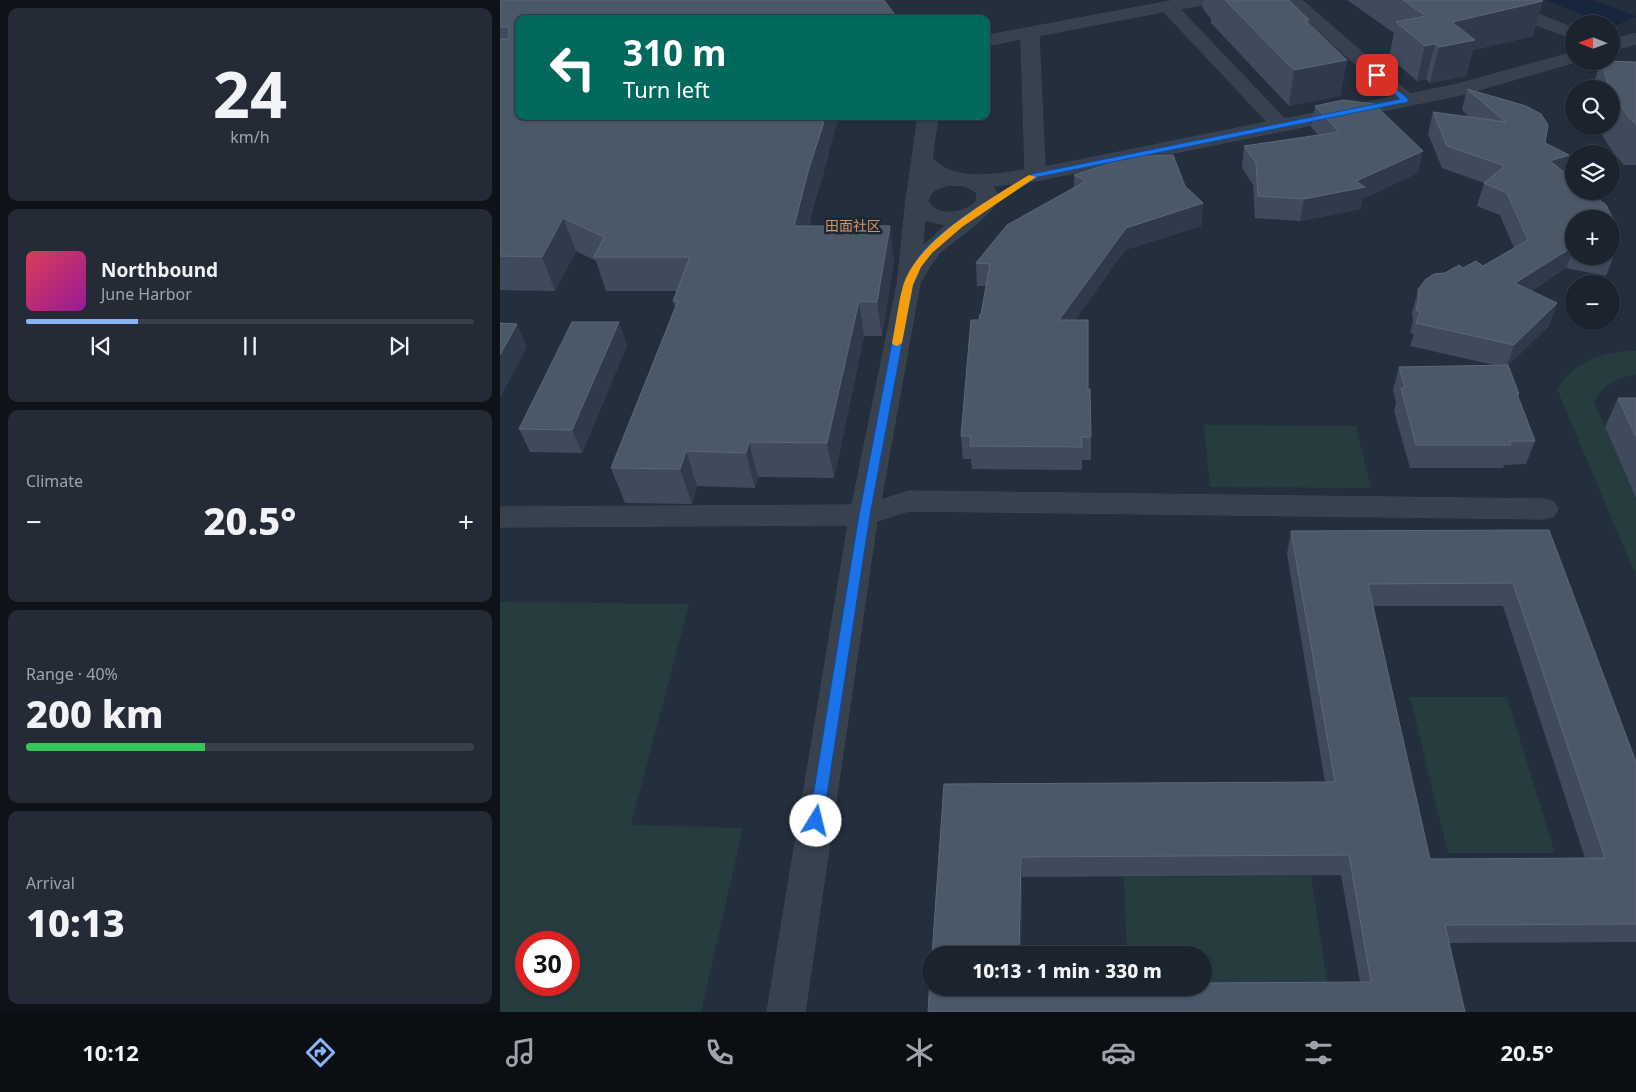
<!DOCTYPE html>
<html lang="en">
<head>
<meta charset="utf-8">
<style>
	:root { --surface:#1b232e; --page:#242b36; --text:#f1f3f6; --muted:#a0a4aa; --line:#39404a; --accent:#8ab4f8 }
	body { margin:0; font-family:"Noto Sans","Noto Sans SC",sans-serif; background:var(--page); color:var(--text); height:100vh; display:flex; flex-direction:column; font-size:19px; white-space:nowrap }
	* { box-sizing:border-box; margin:0 }
	p { font-size:16px; color:var(--muted) }
	.icon { flex:none; width:28px; height:28px; fill:none; stroke:currentColor; stroke-width:2; stroke-linecap:round; stroke-linejoin:round }
	.map { position:relative; flex:1; overflow:hidden }
	.details { display:flex; flex-direction:column; gap:8px; padding:8px; background:#0f1319; width:500px }
	.details>* { flex:none }
	.banner { position:absolute; left:15px; top:15px; width:475px; height:105px; border-radius:10px; box-shadow:0 1px 4px #0004,0 0 0 1px var(--line); background:#00695c; color:#fff; overflow:hidden }
	.needle { width:32px; rotate:271deg }
	.controls { position:absolute; left:1065px; top:15px; display:grid; gap:10px }
	.controls a { display:grid; place-items:center; width:55px; height:55px; border-radius:50%; background:var(--surface); box-shadow:0 1px 4px #0004,0 0 0 1px var(--line); font-size:25px }
	.speed { position:absolute; left:15px; top:931px; display:flex; gap:10px; font-size:25px; font-weight:700; text-align:center }
	.speed>* { display:grid; place-content:center; width:65px; height:65px; border-radius:50%; background:var(--surface); box-shadow:0 1px 4px #0004,0 0 0 1px var(--line); line-height:1 }
	.speed .limit { border:8px solid #d22; background:#fff; color:#111 }
	.pin { position:absolute; display:grid; place-items:center; width:42px; height:42px; color:#fff; margin:-21px; border-radius:10px; box-shadow:0 2px 8px #0006 }
	.me { position:absolute; width:55px; margin:-28px; rotate:9deg; stroke-linejoin:round; filter:drop-shadow(0 0 4px #0008) }
	.turn { display:flex; align-items:center; gap:18px; height:105px; padding:0 25px; font-size:22px }
	.turn .icon { width:65px; height:65px; stroke-width:2.5 }
	.turn b { display:block; font-size:35px; line-height:42px }
	.big { font-size:38px; font-weight:800; line-height:1.1 }
	.details .card { flex:1; display:flex; flex-direction:column; justify-content:center; gap:8px; min-width:0; padding:0 18px; border-radius:10px; background:var(--page) }
	.details .dial { align-items:center; gap:0 }
	.dial b { font-size:65px; line-height:1 }
	.song { display:flex; align-items:center; gap:15px }
	.cover { width:60px; height:60px; border-radius:8px; background:linear-gradient(135deg,hsl(350 70% 55%),hsl(300 70% 35%)) }
	.played { height:5px; border-radius:2px; background:linear-gradient(90deg,var(--accent) 25%,var(--line) 25%) }
	.keys { display:flex; justify-content:space-around; direction:ltr }
	.heat { display:flex; justify-content:space-between; align-items:center; font-size:28px; direction:ltr }
	.charge { height:8px; border-radius:4px; background:linear-gradient(90deg,#34c759 40%,var(--line) 0) }
	.trip { position:absolute; left:422px; top:946px; width:290px; height:50px; border-radius:25px; background:var(--surface); box-shadow:0 1px 4px #0004,0 0 0 1px var(--line); font-weight:800; line-height:50px; text-align:center }
	.dock { display:flex; height:80px; justify-content:space-around; align-items:center; background:#0b0e12; color:var(--muted) }
	.dock .icon { width:35px; height:35px }
	.dock .current { color:var(--accent) }
	.dock b { font-size:22px; color:var(--text) }
	main { display:flex; flex:1; min-height:0 }
	.map>svg:first-child { display:block }
	.green { fill:#263c3f; fill-rule:evenodd }
	.water { fill:#17263c }
	.lines { fill:none; stroke-linecap:round; stroke-linejoin:round }
	.minor-casing { stroke:#414a57; stroke-width:1 }
	.minor { fill:#38414e; fill-rule:evenodd }
	.wall { fill:#3f4b5c; fill-rule:evenodd }
	.shaded-wall { fill:#2f3b4b }
	.building { fill:#4b5868; stroke:#5c6777; fill-rule:evenodd }
	.route { fill:#1a73e8; stroke:#114b97 }
	.slow { fill:#f59e0b }
	.labels { text-anchor:middle; stroke-width:5; stroke-linejoin:round; paint-order:stroke }
	.far-quarter-label { font-size:14px; fill:#d59563; stroke:#1d2633 }
</style>
</head>
<body>
<main>
<section class="details">
<div class="card dial"><b>24</b><p>km/h</p></div>
<div class="card">
<div class="song"><i class="cover"></i><div><b>Northbound</b><p>June Harbor</p></div></div>
<div class="played"></div>
<div class="keys"><svg class="icon" aria-label="previous" viewBox="0 0 24 24"><path d="M18 5L8 12l10 7zM5 5v14"/></svg><svg class="icon" aria-label="pause" viewBox="0 0 24 24"><path d="M8 5v14M16 5v14"/></svg><svg class="icon" aria-label="next" viewBox="0 0 24 24"><path d="M6 5l10 7-10 7zM19 5v14"/></svg></div>
</div>
<div class="card"><p>Climate</p>
<div class="heat"><a>−</a><b class="big">20.5°</b><a>+</a></div>
</div>
<div class="card"><p>Range · 40%</p><b class="big">200 km</b><div class="charge"></div></div>
<div class="card"><p>Arrival</p><b class="big">10:13</b></div>
</section>
<div class="map">
<svg width="1136" height="1012" viewBox="0 0 1136 1012">
	<rect width="100%" height="100%" fill="#242f3e"/>
	<!-- green -->
	<g class="green">
		<path d="M1136,351V375C1118,377 1102,385 1094,402L1136,498V576L1057,389C1075,361 1103,351 1136,351Z"/>
		<path d="M704,425L856,426L871,488L710,487Z"/>
		<path d="M0,602L189,604L131,825L243,828L201,1012H0ZM26,942H69V985H26Z"/>
		<path d="M910,697H1007L1055,853H948Z"/>
		<path d="M811,876L828,987H704V955H627L624,877Z"/>
	</g>
	<!-- water -->
	<path class="water" d="M1046,0H1093L1136,16V17L1112,27L1111,24H1104Z"/>
	<g class="lines">
		<defs>
			<g id="minor">
				<path d="M676,0H710L708,4L680,9L785,119L892,97L784,0H802L910,94L958,84L1074,52V61H1079L961,95L535,181L493,186L498,195C497,215 453,239 439,254C431,263 426,273 420,283L381,500L409,491L1044,499L1054,502L1058,509L1054,516L1044,519L409,511L377,521L305,1012H267L348,525L0,527V507L352,505L397,285L406,201L418,116H438L432,158C453,183 496,174 525,170L521,39L486,46V36ZM664,12L767,122L545,167L539,36ZM449,185L465,186L476,192L477,195L476,202C463,214 437,218 428,201C430,190 439,188 449,185ZM425,220L446,225L423,246Z"/>
				<path d="M978,0H1001L1074,28V39L980,4Z"/>
				<path d="M1136,34V44L1111,51V40Z"/>
			</g>
		</defs>
		<!-- minor casing -->
		<use href="#minor" class="minor-casing"/>
		<!-- minor -->
		<use href="#minor" class="minor"/>
	</g>
	<!-- wall -->
	<g class="wall">
		<path d="M0,0L19,19V116H339L329,150V154L315,201L309,226L394,260L382,336H364L334,478L258,477L255,488L197,486L192,504L125,503L111,468L175,307L173,301L177,291H106L96,261L76,251L55,291L0,290Z"/>
		<path d="M703,0H789L809,20L808,24L847,60L840,96L789,106L711,23V19L702,7Z"/>
		<path d="M847,0H1041L1033,36L973,50L966,76L930,83L926,79L917,81L889,57L894,33Z"/>
		<path d="M1101,61L1136,62V165H1124L1113,152L1098,129L1097,126H1111V89H1092Z"/>
		<path d="M967,89L1026,106L1041,114L1048,125L1045,143L1069,155L1064,172L1074,180V191H1088L1106,205L1116,225L1115,253L1106,276L1066,268L1031,291L1057,303L1049,326L1008,365L1019,394L1018,397L1035,441L1026,464L1004,465L1003,468H910L894,411L896,403L893,390L899,367L994,365L910,346L914,334L910,333L913,321L912,313L918,290L925,280L934,274L945,273L959,265L963,268L976,261L983,266L1014,248L1000,215L977,206L984,183L942,168L928,134L933,112L969,117L962,110ZM1074,219H1111V256H1074Z"/>
		<path d="M815,106L918,173L862,199L860,209L800,221L755,218L753,185L742,168L744,146L818,135L811,127Z"/>
		<path d="M574,175L685,186L703,203L701,226L625,250L575,320L588,389L591,437V460H582V470L472,469L471,459H463L461,436L479,320L481,314L486,286H477L476,263L574,187Z"/>
		<path d="M127,345L82,453L30,452L19,429Z"/>
		<path d="M1118,398H1136V498L1105,427Z"/>
		<path d="M1049,530L1136,762V942L949,943L965,1012L431,988L860,982L841,875L522,877L521,955H432L444,784L825,782L787,554L791,531ZM873,606H1003L1085,858L930,859Z"/>
	</g>
	<!-- shaded-wall -->
	<g class="shaded-wall">
		<path d="M1043,1L1033,36L973,50L966,76L930,83L939,47L952,22Z"/>
		<path d="M935,44L926,79L917,81L925,46Z"/>
		<path d="M847,60L840,96L789,106L794,70Z"/>
		<path d="M324,116H339L329,150V154L315,201L300,260L294,226L309,168Z"/>
		<path d="M923,151L918,173L862,199L860,209L800,221L804,199L856,181Z"/>
		<path d="M1069,155L1062,177L1050,161Z"/>
		<path d="M703,203L701,226L625,250L559,343V320L626,228Z"/>
		<path d="M63,218L76,251L55,291L42,257Z"/>
		<path d="M390,226L394,260L382,336L377,302Z"/>
		<path d="M1074,246L1066,268L1007,306L1015,283Z"/>
		<path d="M359,301L364,336L334,478L327,443Z"/>
		<path d="M1057,303L1049,326L1006,368L1014,345Z"/>
		<path d="M119,322L127,345L82,453L72,430Z"/>
		<path d="M17,324L27,347L0,398V355Z"/>
		<path d="M249,442L258,477L255,488L246,453Z"/>
		<path d="M186,451L197,486L192,504L180,469Z"/>
		<path d="M521,857L522,877L521,955H519Z"/>
	</g>
	<!-- building -->
	<g class="building">
		<path d="M0,0H384L398,19H19V116H324L322,122H324L309,168L294,226H390L377,302L359,301L327,443L249,442L246,453L186,451L180,469L111,468L178,301H173L190,257H94L104,237L63,218L42,257L0,256V39H9V27H0Z"/>
		<path d="M725,0H789L809,20H805L847,60L794,70Z"/>
		<path d="M903,0H1041L1043,1L952,22L975,40L939,47L935,44L925,46L896,22L926,16Z"/>
		<path d="M1101,61L1136,62V125L1127,115L1111,91V89H1110Z"/>
		<path d="M967,89L1026,106L1041,114L1048,125L1045,143L1069,155L1050,161L1074,180V191H1088L1106,205L1116,225L1115,253L1111,252V219H1074V246L1015,283L1057,303L1014,345L916,323L920,311L916,310L919,298L918,290L925,280L934,274L945,273L959,265L963,268L976,261L983,266L1028,240L1007,193L984,183L1005,166L947,146L933,112L1006,122Z"/>
		<path d="M843,100L874,104L923,151L856,181L865,187L804,199L758,196L756,163L744,146L839,132L815,106Z"/>
		<path d="M673,155L685,186L703,203L626,228L559,320H588V389H590L591,437H581L582,447L470,446L471,436H461L471,320H479L480,314H481L490,264L476,263L507,225L586,181L574,175L630,157Z"/>
		<path d="M72,322H119L72,430L19,429Z"/>
		<path d="M0,323L17,324L0,355Z"/>
		<path d="M1008,365L1019,394H1017L1035,441H1010L1011,445H916L901,388H905L899,367Z"/>
		<path d="M1118,398H1136V437Z"/>
		<path d="M1049,530L1136,762V924L945,925L965,1012H428L431,962V988H704V983L871,982L849,855L521,857L519,955H432L444,784L835,782L791,531ZM1013,583L1105,858L930,859L868,584Z"/>
	</g>
	<!-- route -->
	<path class="route" d="M874,74H880L908,99V102L538,177C505,197 440,235 421,267C418,273 415,279 413,285L370,515L323,821L321,826L316,827L311,826L309,821L359,515L403,285C409,272 415,260 425,249C451,221 499,193 532,174L900,99L874,77Z"/>
	<!-- slow -->
	<path class="slow" d="M529,175L536,177L462,227L432,253L421,267L413,285L402,343L397,346L394,345L392,343C396,324 398,304 403,286C417,240 490,199 529,175Z"/>
	<g class="labels">
		<!-- far-quarter labels -->
		<g class="far-quarter-label">
			<text x="353" y="231">田面社区</text>
		</g>
	</g>
</svg>
<div class="controls">
<a><svg class="needle" viewBox="-14 -14 28 28"><path d="M0-13l5 13h-10z" fill="#e53935"/><path d="M0 13l5-13h-10z" fill="#a0a4aa"/></svg></a>
<a><svg class="icon" aria-label="search" viewBox="0 0 24 24"><circle cx="10" cy="10" r="6"/><path d="M15 15l6 6"/></svg></a>
<a><svg class="icon" aria-label="layers" viewBox="0 0 24 24"><path d="M12 4l9 5-9 5-9-5zM3 14l9 5 9-5"/></svg></a>
<a>+</a>
<a>−</a>
</div>
<div class="speed"><div class="limit">30</div></div>
<div class="pin" style="left:877px;top:75px;background:#d93025"><svg class="icon" aria-label="arrive" viewBox="0 0 24 24"><path d="M6 21V4h12l-3 4 3 4H6"/></svg></div>
<svg class="me" style="left:316px;top:821px" viewBox="-20 -20 40 40"><circle r="19" fill="#fff"/><path d="M0-13L10 11 0 6-10 11z" fill="#1a73e8"/></svg>
<div class="trip">10:13 · 1 min · 330 m</div>
<div class="banner">
<div class="turn"><svg class="icon" aria-label="left" viewBox="0 0 24 24"><path d="M17 20v-9H6M10 6l-5 5 5 5"/></svg><div><b>310 m</b>Turn left</div></div>
</div>
</div>
</main>
<nav class="dock">
<b>10:12</b>
<svg class="icon current" aria-label="directions" viewBox="0 0 24 24"><path d="M12 3l9 9-9 9-9-9zM9 14v-3h6M13 9l2 2-2 2"/></svg>
<svg class="icon" aria-label="music" viewBox="0 0 24 24"><path d="M9 18V5l10-2v13"/><circle cx="6" cy="18" r="3"/><circle cx="16" cy="16" r="3"/></svg>
<svg class="icon" aria-label="phone" viewBox="0 0 24 24"><path d="M5 4h4l2 5-3 2q2 4 5 5l2-3 5 2v4C11 20 4 13 5 4z"/></svg>
<svg class="icon" aria-label="climate" viewBox="0 0 24 24"><path d="M12 3v18M4 7l16 10M4 17L20 7"/></svg>
<svg class="icon" aria-label="car" viewBox="0 0 24 24"><path d="M5 17H2v-5l4-1 3-4h7l3 4 3 1v5h-3M9 17h6M6 11h13"/><circle cx="7" cy="17" r="2"/><circle cx="17" cy="17" r="2"/></svg>
<svg class="icon" aria-label="filters" viewBox="0 0 24 24"><path d="M4 7h16M4 17h16"/><circle cx="9" cy="7" r="2"/><circle cx="15" cy="17" r="2"/></svg>
<b>20.5°</b>
</nav>
</body>
</html>
